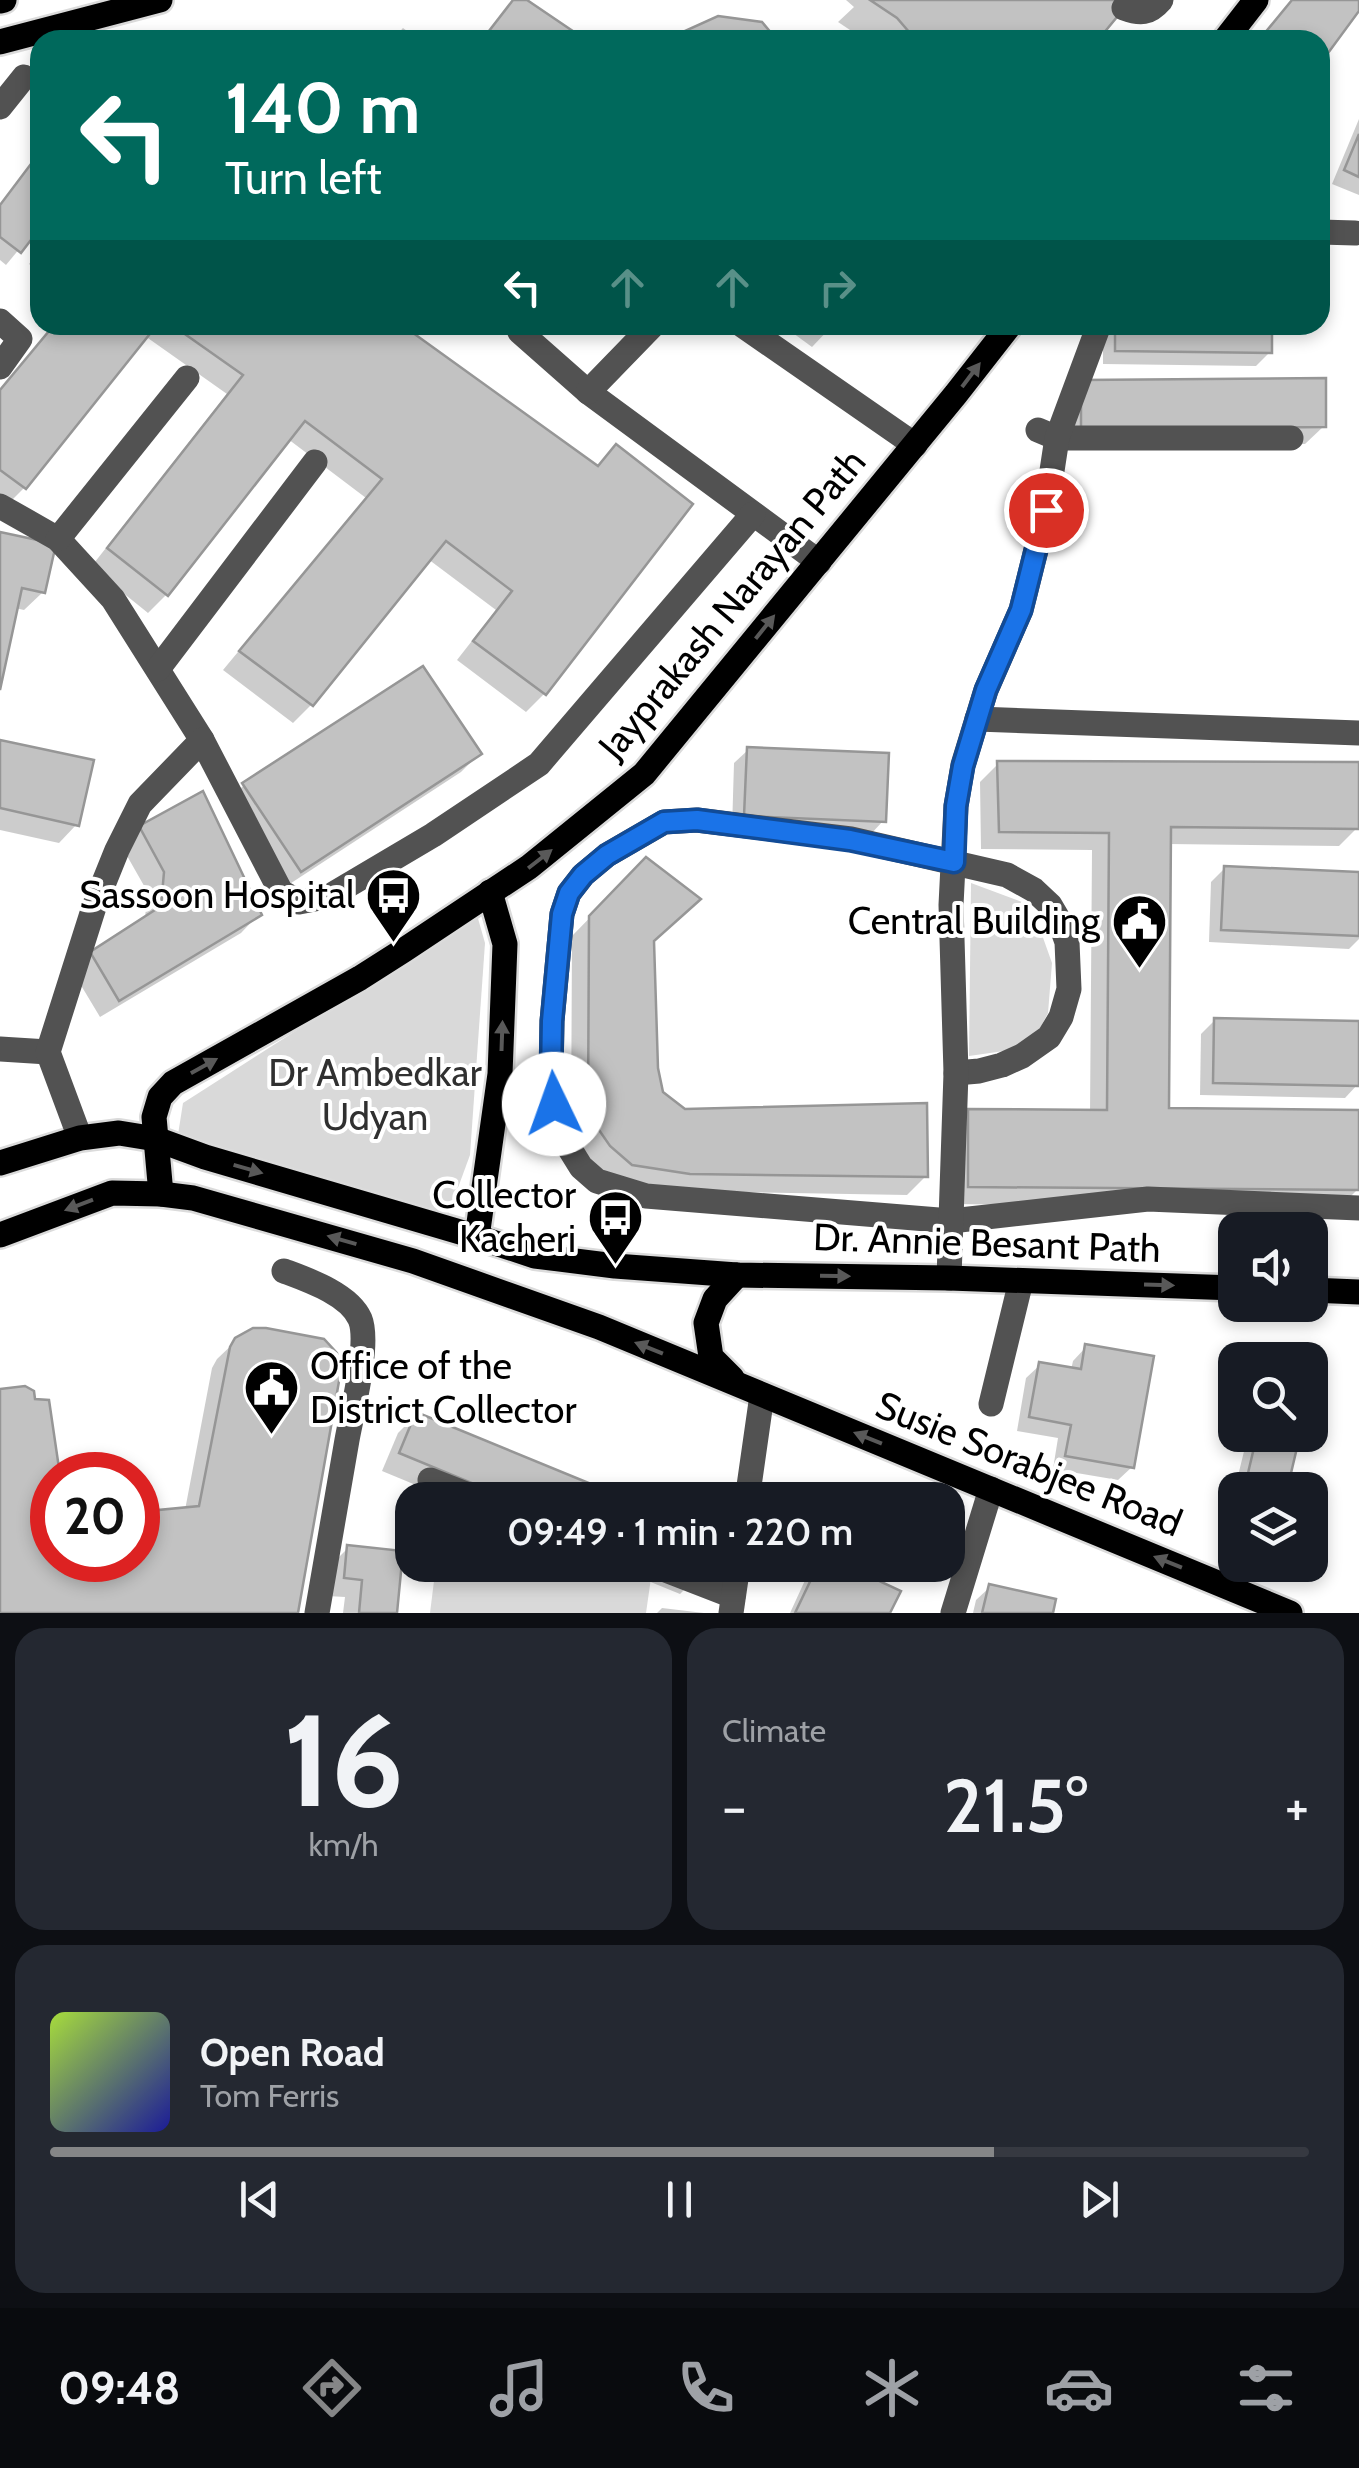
<!DOCTYPE html>
<html lang="en">
<head>
<meta charset="utf-8">
<style>
	:root { --surface:#171b24; --page:#242831; --text:#f1f3f6; --muted:#9ea1a6; --line:#363941; --accent:#858687 }
	body { margin:0; font-family:Cabin,sans-serif; background:var(--page); color:var(--text); height:100vh; display:flex; flex-direction:column; font-size:38px; white-space:nowrap }
	* { box-sizing:border-box; margin:0 }
	p { font-size:32px; color:var(--muted) }
	.icon { flex:none; width:55px; height:55px; fill:none; stroke:currentColor; stroke-width:2; stroke-linecap:round; stroke-linejoin:round }
	.map { position:relative; height:1613px; overflow:hidden }
	.drawer { display:flex; flex-direction:column; gap:15px; padding:15px; background:#0d0f14; flex:1 }
	.drawer>* { flex:none }
	.banner { position:absolute; left:30px; top:30px; width:1300px; height:305px; border-radius:30px; box-shadow:0 5px 15px #0003; background:#00695c; color:#fff; overflow:hidden }
	.fabs { position:absolute; left:1218px; top:1212px; display:grid; gap:20px }
	.fabs a { display:grid; place-items:center; width:110px; height:110px; border-radius:20px; background:var(--surface); box-shadow:0 5px 15px #0003; font-size:50px }
	.speed { position:absolute; left:30px; top:1452px; display:flex; gap:20px; font-size:50px; font-weight:700; text-align:center }
	.speed>* { display:grid; place-content:center; width:130px; height:130px; border-radius:50%; background:var(--surface); box-shadow:0 5px 15px #0003; line-height:1 }
	.speed .limit { border:15px solid #d22; background:#fff; color:#111 }
	.pin { position:absolute; display:grid; place-items:center; width:85px; height:85px; color:#fff; margin:-42px; border:5px solid #fff; border-radius:50%; box-shadow:0 2px 10px #0007 }
	.me { position:absolute; width:110px; margin:-55px; rotate:357deg; stroke-linejoin:round; filter:drop-shadow(0 0 8px #0008) }
	.turn { display:flex; align-items:center; gap:35px; height:210px; padding:0 30px; font-size:45px }
	.turn .icon { width:130px; height:130px; stroke-width:2.5 }
	.turn b { display:block; font-size:70px; line-height:85px }
	.lanes { display:flex; align-items:center; height:95px; padding:0 30px; background:#0003; justify-content:center; gap:50px; direction:ltr }
	.lanes .off { opacity:.35 }
	.big { font-size:75px; font-weight:600; line-height:1.1 }
	.drawer .card { flex:1; display:flex; flex-direction:column; justify-content:center; gap:15px; min-width:0; padding:0 35px; border-radius:30px; background:var(--page) }
	.drawer .dial { align-items:center; gap:0 }
	.dial b { font-size:130px; line-height:1 }
	.song { display:flex; align-items:center; gap:30px }
	.cover { width:120px; height:120px; border-radius:15px; background:linear-gradient(135deg,hsl(80 70% 55%),hsl(240 70% 35%)) }
	.played { height:10px; border-radius:5px; background:linear-gradient(90deg,var(--accent) 75%,var(--line) 75%) }
	.keys { display:flex; justify-content:space-around; direction:ltr }
	.heat { display:flex; justify-content:space-between; align-items:center; font-size:55px; direction:ltr }
	.drawer .tiles { flex:1; display:grid; gap:15px; grid-template-columns:1fr 1fr }
	.card:last-child { grid-column:span 2 }
	.trip { position:absolute; left:395px; top:1482px; width:570px; height:100px; border-radius:30px; background:var(--surface); box-shadow:0 5px 15px #0003; font-weight:600; line-height:100px; text-align:center }
	.tab-bar { display:flex; height:160px; justify-content:space-around; align-items:center; background:#090b0e; color:var(--muted) }
	.tab-bar .icon { width:70px; height:70px }
	.tab-bar .current { color:var(--accent) }
	.tab-bar b { font-size:45px; color:var(--text) }
	.map>svg:first-child { display:block }
	.green { fill:#d9d9d9 }
	.shadow { fill:#0003 }
	.building { fill:#c2c2c2; stroke:#969696; stroke-width:2.5 }
	.lines { fill:none; stroke-linecap:round; stroke-linejoin:round }
	.major-casing { stroke:#dbdbdb; stroke-width:30 }
	.minor { stroke:#525252; stroke-width:25 }
	.major { stroke:#000; stroke-width:25 }
	.oneway { fill:#595959 }
	.route-casing { stroke:#114b97; stroke-width:25 }
	.route { stroke:#1a73e8; stroke-width:18 }
	.labels { text-anchor:middle; stroke-width:8; stroke-linejoin:round; paint-order:stroke }
	.street-label { font-size:38px; fill:#000; stroke:#fff }
	.poi-label { font-size:38px; fill:#000; stroke:#fff; text-anchor:end }
	.park-label { font-size:38px; fill:#303030; stroke:#fff }
</style>
</head>
<body>
<div class="map">
<svg width="1359" height="1613" viewBox="0 0 1359 1613">
	<rect width="100%" height="100%" fill="#fff"/>
	<!-- green -->
	<g class="green">
		<path d="M971,883L1022,902L1041,932L1052,963L1048,1013L1038,1032L1018,1049L969,1056Z"/>
		<path d="M477,915L485,943L470,1155L448,1215L177,1141L183,1103Z"/>
		<path d="M436,1565H604L652,1571L646,1613H430Z"/>
	</g>
	<!-- shadow -->
	<g class="shadow">
		<path d="M846,0H1128L1095,40H865L838,22L854,7Z"/>
		<path d="M403,28L419,40H392Z"/>
		<path d="M1359,119V195L1332,184Z"/>
		<path d="M40,152V224L6,265L0,260V204Z"/>
		<path d="M40,250V272L29,264Z"/>
		<path d="M54,325H398L596,468L690,504L544,694L526,712L457,660L496,610L428,559L311,705L293,723L223,670L366,498L288,439L166,595L148,613L91,567L227,394L145,336L24,488L6,506L0,501V390Z"/>
		<path d="M782,325H833L812,347Z"/>
		<path d="M1108,325H1270V352L1256,366L1103,364V330Z"/>
		<path d="M1064,401L1324,426L1305,444L1064,447Z"/>
		<path d="M0,535L43,592L24,610L15,608L0,678Z"/>
		<path d="M0,742L77,824L59,843L0,830Z"/>
		<path d="M748,750L883,821L870,835L732,829L734,763Z"/>
		<path d="M479,754L461,772L282,889L226,803L244,785Z"/>
		<path d="M998,764L1357,828L1339,846L1168,844L1166,1110L1358,1189L1339,1208L950,1204L951,1130L969,1111L1090,1113L1092,850L981,849L980,782Z"/>
		<path d="M141,828L259,914L241,933L100,1017L73,972L91,954L145,920L147,891L122,847Z"/>
		<path d="M646,860L652,941L655,1068L660,1093L685,1112L926,1176L907,1195L670,1191L613,1182L592,1164L571,1133L572,936Z"/>
		<path d="M1225,868L1359,874V939L1349,949L1209,942L1211,882Z"/>
		<path d="M1215,1020L1359,1023L1358,1084L1345,1098L1200,1095L1201,1034Z"/>
		<path d="M237,1340L296,1613H0V1391L58,1475H52V1560H138V1514L185,1510L212,1368L217,1359Z"/>
		<path d="M1086,1347L1132,1467L1118,1480L1053,1469L1058,1438L1017,1431L1026,1378L1040,1365L1071,1370L1073,1361Z"/>
		<path d="M416,1415L623,1500H452L382,1471L398,1433Z"/>
		<path d="M1248,1435H1298L1284,1490H1235V1540L1223,1537Z"/>
		<path d="M655,1491L676,1499L675,1500H646Z"/>
		<path d="M348,1548L394,1613H343L345,1597L327,1596L330,1566Z"/>
		<path d="M609,1565H703L698,1576L680,1594Z"/>
		<path d="M812,1565H882L874,1581L888,1613H790Z"/>
		<path d="M990,1587L1050,1613H973L976,1600Z"/>
		<path d="M662,1608L704,1613H657Z"/>
	</g>
	<!-- building -->
	<g class="building">
		<path d="M513,0H527L586,40H482Z"/>
		<path d="M870,0H1131L1098,40H916L897,18Z"/>
		<path d="M1292,0H1359V11L1320,64V40H1259Z"/>
		<path d="M718,16L762,22L777,40H672L676,35Z"/>
		<path d="M1359,134V177L1344,170Z"/>
		<path d="M40,152V228L21,253L0,237V205Z"/>
		<path d="M1320,241H1327L1328,290H1320Z"/>
		<path d="M54,325H157L26,489L0,470V390Z"/>
		<path d="M172,325H402L598,466L616,444L693,504L546,695L473,641L512,591L446,541L313,706L239,651L382,479L305,421L168,596L107,548L243,375Z"/>
		<path d="M1115,325H1272V353L1115,351Z"/>
		<path d="M1326,378V427L1081,429V380Z"/>
		<path d="M0,532L56,544L45,593L22,588L0,690Z"/>
		<path d="M423,666L482,754L301,872L242,783Z"/>
		<path d="M0,740L94,760L79,826L0,808Z"/>
		<path d="M747,747L889,753L886,822L744,816Z"/>
		<path d="M997,761L1359,762V829L1171,827L1169,1108L1359,1110V1190L968,1187V1109L1107,1110L1109,833L999,832Z"/>
		<path d="M203,791L262,915L119,1001L90,952L161,906L164,872L139,826Z"/>
		<path d="M646,857L701,899L654,941L658,1068L663,1092L685,1109L927,1103L928,1177L690,1174L632,1165L610,1146L588,1114L589,916Z"/>
		<path d="M1224,866L1359,872V936L1221,930Z"/>
		<path d="M1214,1018L1359,1021V1086L1213,1083Z"/>
		<path d="M253,1328H266L324,1339L337,1353L341,1370L298,1613H0V1389L25,1386L34,1391L35,1399L49,1400L60,1475H52V1560H138V1512L199,1506L230,1347L235,1338Z"/>
		<path d="M1085,1344L1154,1356L1134,1468L1065,1456L1071,1425L1029,1417L1039,1362L1081,1369Z"/>
		<path d="M416,1412L630,1500H513L399,1453Z"/>
		<path d="M1257,1435H1300L1287,1490H1244Z"/>
		<path d="M347,1545L403,1551L397,1613H359L362,1580L344,1578Z"/>
		<path d="M818,1565H885L877,1580L901,1591L890,1613H795Z"/>
		<path d="M989,1584L1056,1599L1053,1613H982Z"/>
	</g>
	<g class="lines">
		<defs>
			<g id="major">
				<path d="M0,1L4,0"/>
				<path d="M1225,40L1256,0"/>
				<path d="M0,42L160,0"/>
				<path d="M0,1163L80,1138L119,1133L156,1139L205,1157L477,1237L535,1256L615,1266L737,1275L949,1278L1235,1288"/>
				<path d="M161,1194L154,1117L160,1097L173,1083L360,978L404,950L529,867L644,774L956,394L1010,325"/>
				<path d="M0,1235L112,1193L161,1194L193,1198L413,1261L599,1327L1290,1613"/>
				<path d="M477,1237L500,1074L505,944L490,892"/>
				<path d="M1310,1290L1359,1292"/>
				<path d="M732,1378L711,1357L706,1323L715,1299L737,1275"/>
			</g>
		</defs>
		<!-- major casing -->
		<use href="#major" class="major-casing"/>
		<!-- minor -->
		<g class="minor">
			<path d="M1124,8C1140,14 1149,14 1161,0"/>
			<path d="M0,107L24,77"/>
			<path d="M1320,232L1355,233"/>
			<path d="M0,321L20,339L0,367"/>
			<path d="M517,325L520,332L588,392L819,562"/>
			<path d="M742,325L915,445"/>
			<path d="M588,392L653,325"/>
			<path d="M1038,430L1057,438H1291"/>
			<path d="M0,506L58,539L113,599L202,740L281,892L299,902L330,896L433,835L539,764L753,514"/>
			<path d="M58,539L187,378"/>
			<path d="M158,669L315,462"/>
			<path d="M977,719L1359,733"/>
			<path d="M0,1049L48,1052"/>
			<path d="M956,1073L979,1071L1002,1065L1022,1056L1049,1037L1061,1017L1069,989L1067,942L1060,922L1050,905L1034,890L1007,875L851,839L697,820L664,822L607,855L583,875L569,893L562,914L552,1021L551,1076L554,1104L568,1146L581,1167L597,1181L646,1196L951,1221L1148,1199L1359,1208"/>
			<path d="M80,1138L48,1052L94,907L117,850L140,804L202,740"/>
			<path d="M284,1271C308,1280 349,1294 360,1319C370,1343 352,1412 347,1440C337,1497 327,1555 317,1613"/>
			<path d="M949,1278L956,1073L951,905L956,806L963,765L986,690L1021,610L1046,510L1057,438L1099,325"/>
			<path d="M991,1404L1021,1281"/>
			<path d="M430,1480L481,1500"/>
			<path d="M747,1500L762,1395"/>
			<path d="M653,1565L733,1596"/>
			<path d="M731,1613L738,1565"/>
			<path d="M953,1613L991,1489"/>
		</g>
		<!-- major -->
		<use href="#major" class="major"/>
	</g>
	<!-- one-way arrows -->
	<defs><path id="oneway-solid" d="M-6-.8H1V-3.2L6.5 0L1 3.2V.8H-6Z" transform="scale(2.5)"/></defs>
	<g class="oneway">
		<use href="#oneway-solid" transform="translate(971 375) rotate(-53)"/>
		<use href="#oneway-solid" transform="translate(765 627) rotate(-51)"/>
		<use href="#oneway-solid" transform="translate(540 859) rotate(-38)"/>
		<use href="#oneway-solid" transform="translate(502 1036) rotate(-88)"/>
		<use href="#oneway-solid" transform="translate(204 1066) rotate(-29)"/>
		<use href="#oneway-solid" transform="translate(248 1169) rotate(16)"/>
		<use href="#oneway-solid" transform="translate(79 1205) rotate(159)"/>
		<use href="#oneway-solid" transform="translate(342 1240) rotate(-164)"/>
		<use href="#oneway-solid" transform="translate(835 1276) rotate(1)"/>
		<use href="#oneway-solid" transform="translate(1159 1285) rotate(2)"/>
		<use href="#oneway-solid" transform="translate(649 1348) rotate(-158)"/>
		<use href="#oneway-solid" transform="translate(868 1438) rotate(-158)"/>
		<use href="#oneway-solid" transform="translate(1168 1562) rotate(-158)"/>
	</g>
	<g class="lines">
		<defs>
			<path id="route" d="M554,1104L551,1076L552,1021L562,914L569,893L583,875L607,855L664,822L697,820L850,840L954,862L956,806L963,766L986,690L1021,610L1046,510"/>
		</defs>
		<!-- route casing -->
		<use href="#route" class="route-casing"/>
		<!-- route -->
		<use href="#route" class="route"/>
	</g>
	<!-- icons -->
	<defs>
		<symbol id="bus-pin" viewBox="-11 -11 22 30"><path d="M0 17L-7.5 6A9.5 9.5 0 1 1 7.5 6Z" fill="#000" stroke="#fff"/><path d="M-5-6H5V4H4V6H2V4H-2V6H-4V4H-5ZM-3.5-4V0h7V-4ZM-3.5 1.2v1.5H-2V1.2ZM2 1.2v1.5H3.5V1.2Z" fill="#fff"/></symbol>
		<symbol id="civic-pin" viewBox="-11 -11 22 30"><path d="M0 17L-7.5 6A9.5 9.5 0 1 1 7.5 6Z" fill="#000" stroke="#fff"/><path d="M-.6-6.5H3V-4.5H.6V-3L4-1V1h2V6H-6V1h2V-1L-.6-3ZM-1.2 2.5V6h2.4V2.5Z" fill="#fff"/></symbol>
	</defs>
	<g fill-rule="evenodd">
		<use href="#bus-pin" x="362" y="864" width="63" height="86"/>
		<use href="#civic-pin" x="1108" y="890" width="63" height="86"/>
		<use href="#bus-pin" x="584" y="1186" width="63" height="86"/>
		<use href="#civic-pin" x="240" y="1356" width="63" height="86"/>
	</g>
	<g class="labels">
		<!-- street labels -->
		<g class="street-label">
			<text transform="translate(732 604) rotate(-50)" y="13">Jayprakash Narayan Path</text>
			<text transform="translate(987 1243) rotate(2)" y="13">Dr. Annie Besant Path</text>
			<text transform="translate(1029 1464) rotate(22)" y="13">Susie Sorabjee Road</text>
		</g>
		<!-- poi labels -->
		<g class="poi-label">
			<text x="355" y="908">Sassoon Hospital</text>
			<text x="1100" y="934">Central Building</text>
			<text x="576" y="1208">Collector<tspan x="576" dy="44">Kacheri</tspan></text>
			<text x="310" y="1379" text-anchor="start">Office of the<tspan x="310" dy="44">District Collector</tspan></text>
		</g>
		<!-- park labels -->
		<g class="park-label">
			<text x="375" y="1086">Dr Ambedkar<tspan x="375" dy="44">Udyan</tspan></text>
		</g>
	</g>
</svg>
<div class="fabs">
<a><svg class="icon" aria-label="sound" viewBox="0 0 24 24"><path d="M4 9h4l5-4v14l-5-4H4zM17 9q2 3 0 6"/></svg></a>
<a><svg class="icon" aria-label="search" viewBox="0 0 24 24"><circle cx="10" cy="10" r="6"/><path d="M15 15l6 6"/></svg></a>
<a><svg class="icon" aria-label="layers" viewBox="0 0 24 24"><path d="M12 4l9 5-9 5-9-5zM3 14l9 5 9-5"/></svg></a>
</div>
<div class="speed"><div class="limit">20</div></div>
<div class="pin" style="left:1046px;top:510px;background:#d93025"><svg class="icon" aria-label="arrive" viewBox="0 0 24 24"><path d="M6 21V4h12l-3 4 3 4H6"/></svg></div>
<svg class="me" style="left:554px;top:1104px" viewBox="-20 -20 40 40"><circle r="19" fill="#fff"/><path d="M0-13L10 11 0 6-10 11z" fill="#1a73e8"/></svg>
<div class="trip">09:49 · 1 min · 220 m</div>
<div class="banner">
<div class="turn"><svg class="icon" aria-label="left" viewBox="0 0 24 24"><path d="M17 20v-9H6M10 6l-5 5 5 5"/></svg><div><b>140 m</b>Turn left</div></div>
<div class="lanes"><svg class="icon" aria-label="left" viewBox="0 0 24 24"><path d="M17 20v-9H6M10 6l-5 5 5 5"/></svg><svg class="icon off" aria-label="ahead" viewBox="0 0 24 24"><path d="M12 20V5M6 11l6-6 6 6"/></svg><svg class="icon off" aria-label="ahead" viewBox="0 0 24 24"><path d="M12 20V5M6 11l6-6 6 6"/></svg><svg class="icon off" aria-label="right" viewBox="0 0 24 24"><path d="M7 20v-9h11M14 6l5 5-5 5"/></svg></div>
</div>
</div>
<section class="drawer">
<div class="tiles">
<div class="card dial"><b>16</b><p>km/h</p></div>
<div class="card"><p>Climate</p>
<div class="heat"><a>−</a><b class="big">21.5°</b><a>+</a></div>
</div>
<div class="card">
<div class="song"><i class="cover"></i><div><b>Open Road</b><p>Tom Ferris</p></div></div>
<div class="played"></div>
<div class="keys"><svg class="icon" aria-label="previous" viewBox="0 0 24 24"><path d="M18 5L8 12l10 7zM5 5v14"/></svg><svg class="icon" aria-label="pause" viewBox="0 0 24 24"><path d="M8 5v14M16 5v14"/></svg><svg class="icon" aria-label="next" viewBox="0 0 24 24"><path d="M6 5l10 7-10 7zM19 5v14"/></svg></div>
</div>
</div>
</section>
<nav class="tab-bar">
<b>09:48</b>
<svg class="icon current" aria-label="directions" viewBox="0 0 24 24"><path d="M12 3l9 9-9 9-9-9zM9 14v-3h6M13 9l2 2-2 2"/></svg>
<svg class="icon" aria-label="music" viewBox="0 0 24 24"><path d="M9 18V5l10-2v13"/><circle cx="6" cy="18" r="3"/><circle cx="16" cy="16" r="3"/></svg>
<svg class="icon" aria-label="phone" viewBox="0 0 24 24"><path d="M5 4h4l2 5-3 2q2 4 5 5l2-3 5 2v4C11 20 4 13 5 4z"/></svg>
<svg class="icon" aria-label="climate" viewBox="0 0 24 24"><path d="M12 3v18M4 7l16 10M4 17L20 7"/></svg>
<svg class="icon" aria-label="car" viewBox="0 0 24 24"><path d="M5 17H2v-5l4-1 3-4h7l3 4 3 1v5h-3M9 17h6M6 11h13"/><circle cx="7" cy="17" r="2"/><circle cx="17" cy="17" r="2"/></svg>
<svg class="icon" aria-label="filters" viewBox="0 0 24 24"><path d="M4 7h16M4 17h16"/><circle cx="9" cy="7" r="2"/><circle cx="15" cy="17" r="2"/></svg>
</nav>
</body>
</html>
